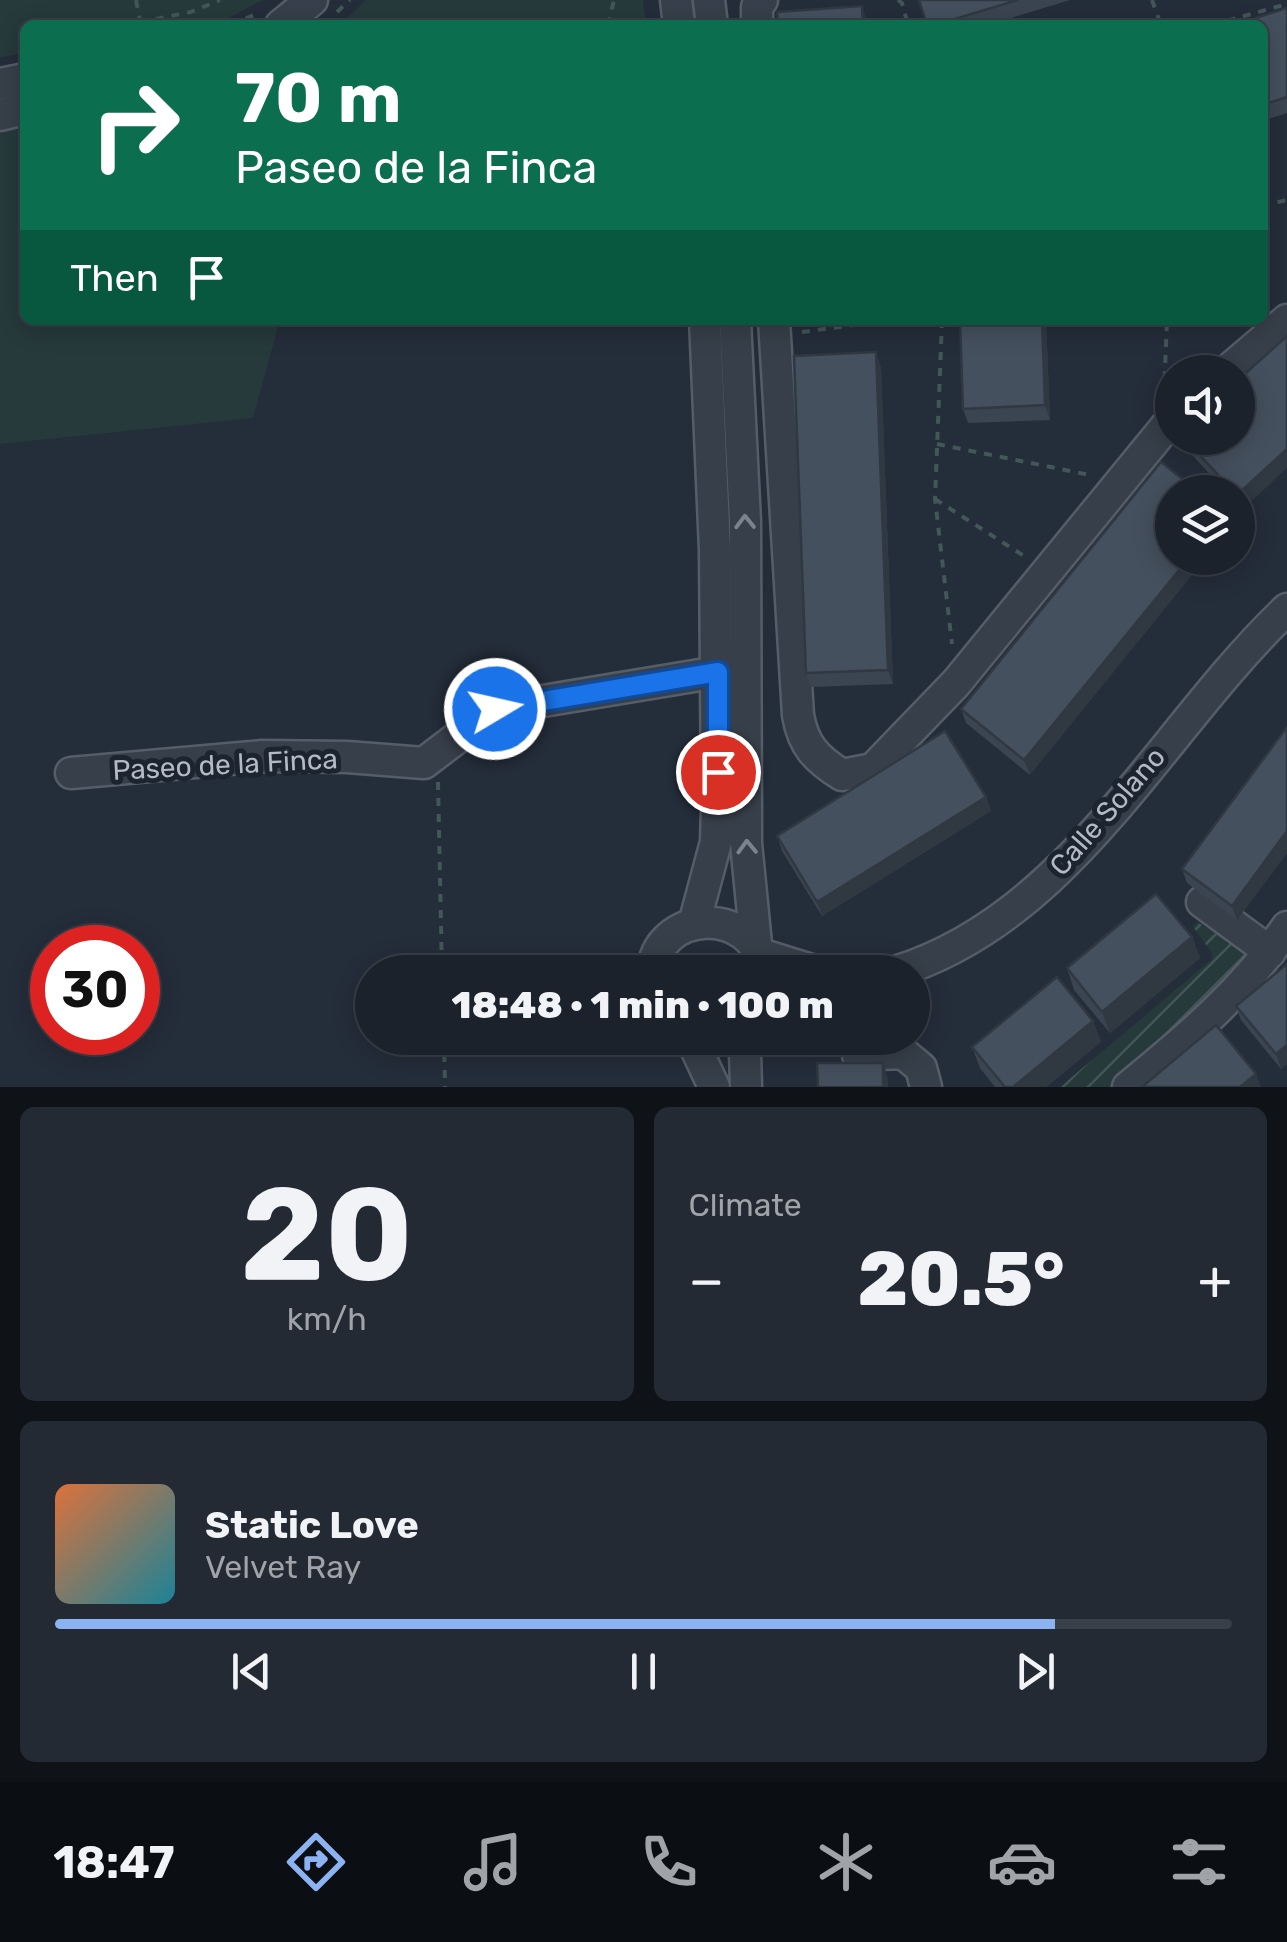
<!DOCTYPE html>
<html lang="en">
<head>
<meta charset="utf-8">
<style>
	:root { --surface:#1b222c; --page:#242a34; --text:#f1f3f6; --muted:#a0a4a9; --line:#393f48; --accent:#8bb3f2 }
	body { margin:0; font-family:Rubik,sans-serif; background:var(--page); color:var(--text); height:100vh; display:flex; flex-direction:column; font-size:38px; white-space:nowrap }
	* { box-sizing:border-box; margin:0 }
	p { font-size:32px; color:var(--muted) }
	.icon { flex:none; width:55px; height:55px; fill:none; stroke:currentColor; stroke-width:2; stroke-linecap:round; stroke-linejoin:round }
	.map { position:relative; height:1087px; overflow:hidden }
	.sheet { display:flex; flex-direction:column; gap:20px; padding:20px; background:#0f1318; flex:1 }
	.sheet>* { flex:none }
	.hud { position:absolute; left:20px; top:20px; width:1248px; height:305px; border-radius:15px; box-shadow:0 5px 25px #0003,0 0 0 2px var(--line); background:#0b6e4f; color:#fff; overflow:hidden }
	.tools { position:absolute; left:1155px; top:355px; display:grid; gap:20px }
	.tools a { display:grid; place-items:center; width:100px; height:100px; border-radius:50%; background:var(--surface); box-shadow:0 5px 25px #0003,0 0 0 2px var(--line); font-size:50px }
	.speed { position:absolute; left:30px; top:925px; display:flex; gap:20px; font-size:50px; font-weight:700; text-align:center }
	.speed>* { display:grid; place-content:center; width:130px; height:130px; border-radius:50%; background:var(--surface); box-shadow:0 5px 25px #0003,0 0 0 2px var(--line); line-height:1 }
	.speed .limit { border:15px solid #d22; background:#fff; color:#111 }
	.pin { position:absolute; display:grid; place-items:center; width:85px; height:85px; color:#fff; margin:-42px; border:5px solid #fff; border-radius:50%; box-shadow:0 2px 10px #0007 }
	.me { position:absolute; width:110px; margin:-55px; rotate:81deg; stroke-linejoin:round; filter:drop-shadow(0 0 8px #0008) }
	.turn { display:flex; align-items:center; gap:35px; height:210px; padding:0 50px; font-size:45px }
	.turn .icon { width:130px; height:130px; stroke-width:2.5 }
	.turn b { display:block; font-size:70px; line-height:85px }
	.then { display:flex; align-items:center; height:95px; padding:0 50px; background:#0003; gap:20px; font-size:38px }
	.big { font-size:75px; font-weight:800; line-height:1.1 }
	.sheet .card { flex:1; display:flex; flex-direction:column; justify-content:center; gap:15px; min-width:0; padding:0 35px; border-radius:15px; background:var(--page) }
	.sheet .dial { align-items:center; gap:0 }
	.dial b { font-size:130px; line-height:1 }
	.song { display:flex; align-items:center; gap:30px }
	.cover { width:120px; height:120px; border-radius:15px; background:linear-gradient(135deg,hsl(20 70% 55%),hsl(190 70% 35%)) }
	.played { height:10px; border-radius:5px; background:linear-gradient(90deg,var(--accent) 85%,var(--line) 85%) }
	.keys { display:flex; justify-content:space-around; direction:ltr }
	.heat { display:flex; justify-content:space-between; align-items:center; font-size:55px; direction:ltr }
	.sheet .tiles { flex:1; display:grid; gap:20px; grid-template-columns:1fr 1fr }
	.card:last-child { grid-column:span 2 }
	.trip { position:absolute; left:355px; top:955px; width:575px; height:100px; border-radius:50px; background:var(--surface); box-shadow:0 5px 25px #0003,0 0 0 2px var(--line); font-weight:800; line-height:100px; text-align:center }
	.dock { display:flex; height:160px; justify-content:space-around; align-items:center; background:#0b0e12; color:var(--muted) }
	.dock .icon { width:70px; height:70px }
	.dock .active { color:var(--accent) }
	.dock b { font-size:45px; color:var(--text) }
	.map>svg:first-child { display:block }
	.park { fill:#26393b }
	.garden { fill:url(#garden-furrows) }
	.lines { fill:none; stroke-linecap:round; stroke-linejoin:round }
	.minor-casing { stroke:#555d68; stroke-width:35 }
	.path { stroke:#435658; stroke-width:4; stroke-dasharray:8 8; stroke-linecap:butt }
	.minor { stroke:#373f4a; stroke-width:30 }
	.wall { fill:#3b4551 }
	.shaded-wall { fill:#303842 }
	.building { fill:#45505e; stroke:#303842; stroke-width:2.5 }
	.oneway { stroke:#7b838e }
	.route-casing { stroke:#114b97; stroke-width:25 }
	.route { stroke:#1a73e8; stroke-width:18 }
	.labels { text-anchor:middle; stroke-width:10; stroke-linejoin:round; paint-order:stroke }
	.street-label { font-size:28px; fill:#b3bac6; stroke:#1c242f }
</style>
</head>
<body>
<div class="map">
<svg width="1287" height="1087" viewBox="0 0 1287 1087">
	<defs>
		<pattern id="garden-furrows" width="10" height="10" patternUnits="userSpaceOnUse" patternTransform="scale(2.5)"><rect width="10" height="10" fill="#26393b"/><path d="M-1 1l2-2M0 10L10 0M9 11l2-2" fill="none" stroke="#435456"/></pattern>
	</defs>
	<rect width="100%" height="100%" fill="#242d3a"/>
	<!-- park -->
	<g class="park">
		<path d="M0,0H263L215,25H25V52L0,58Z"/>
		<path d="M366,0H643L646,25H340Z"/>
		<path d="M25,126V320H672L673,327L397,326L280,320L253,418L0,444V132Z"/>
	</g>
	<!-- garden -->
	<path class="garden" d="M1197,922L1251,955V962L1113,1087H1060L1212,959V953L1193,927Z"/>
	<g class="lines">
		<defs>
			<g id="minor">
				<path d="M676,0L679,25"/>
				<path d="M709,0L712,25"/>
				<path d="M281,25L312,0"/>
				<path d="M757,25V7L762,0"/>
				<path d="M0,84L25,79"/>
				<path d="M0,115L25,109"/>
				<path d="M735,320L745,522L746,843L756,944"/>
				<path d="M774,320L798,715C803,745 816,759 842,775L873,769L956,683L1172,419"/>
				<path d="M1226,372L1287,320"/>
				<path d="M71,773L263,756L347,757L424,763L495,709L718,672"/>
				<path d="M1202,902L1270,952"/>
				<path d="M694,924L716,842L717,806L715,550L705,320"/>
				<path d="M763,955L818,972"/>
				<path d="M653,972C655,912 752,901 766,972"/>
				<path d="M895,972C1071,918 1160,730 1287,609"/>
				<path d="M691,1038L714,1087"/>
				<path d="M858,1055L903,1053L921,1068L926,1087"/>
				<path d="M746,1087L745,1052L748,1038"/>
				<path d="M1128,1087C1188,1038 1244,991 1287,927"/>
			</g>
		</defs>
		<!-- minor casing -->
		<use href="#minor" class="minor-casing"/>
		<!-- path -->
		<g class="path">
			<path d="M136,0L141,25"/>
			<path d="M898,0L902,3L908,25"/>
			<path d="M1152,0L1161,25"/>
			<path d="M337,12L350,0"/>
			<path d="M140,22L191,12L220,0"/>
			<path d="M231,25L256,14"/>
			<path d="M608,25L614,0"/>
			<path d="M1212,25L1287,4"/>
			<path d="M1262,206L1287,200"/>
			<path d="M942,320L935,499L952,644"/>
			<path d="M802,332L891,320"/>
			<path d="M1164,395L1167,320"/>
			<path d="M937,444L1090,475"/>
			<path d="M935,499L1024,556"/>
			<path d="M438,782L442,972"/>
			<path d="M842,963L866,961L867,972"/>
			<path d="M444,1038L445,1087"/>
			<path d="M651,1038L669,1054"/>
		</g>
		<!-- minor -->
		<use href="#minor" class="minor"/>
	</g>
	<!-- wall -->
	<g class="wall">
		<path d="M919,0H1070L988,25H927Z"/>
		<path d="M1287,8V113L1262,121V25Z"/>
		<path d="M1046,320L1050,420L968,423L963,409Z"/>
		<path d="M881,367L893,684L811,687L806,673Z"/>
		<path d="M1181,438H1238L1242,510L1238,505V492H1226L1185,447Z"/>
		<path d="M1199,492L1030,775L966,723L961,709Z"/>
		<path d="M1287,727V853L1237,920L1187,883L1182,869Z"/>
		<path d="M986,797L991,811L822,916L782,851L777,836Z"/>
		<path d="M1192,937L1200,958L1110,1033L1074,990L1067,968Z"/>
		<path d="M1287,964V1064L1281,1069L1241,1020L1236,1006Z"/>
		<path d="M1093,1021L1101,1042L1046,1087H995L980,1068L972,1047Z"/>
	</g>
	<!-- shaded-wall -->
	<g class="shaded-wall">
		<path d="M862,6L867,21V25H863Z"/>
		<path d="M1042,320H1046L1050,420L1045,405Z"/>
		<path d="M876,352L881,367L893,684L888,670Z"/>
		<path d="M1287,449V468L1242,510L1238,494Z"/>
		<path d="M1189,558H1206L1030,775L1024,760Z"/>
		<path d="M986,797L991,811L822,916L817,902Z"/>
		<path d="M1287,831V853L1237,920L1232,906Z"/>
		<path d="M1192,937L1200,958L1110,1033L1102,1012Z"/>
		<path d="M1093,1021L1101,1042L1046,1087H1013Z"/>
		<path d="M1287,1045V1064L1281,1069L1276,1054Z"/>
		<path d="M883,1063L888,1078V1087H883Z"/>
		<path d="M1256,1074L1261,1087H1240Z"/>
	</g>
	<!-- building -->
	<g class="building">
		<path d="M919,0H1018L935,25H927Z"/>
		<path d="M862,6L863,25H778L777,12Z"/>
		<path d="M1287,8V97L1262,105V25H1234Z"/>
		<path d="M960,320H1042L1045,405L963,409Z"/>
		<path d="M1287,336V449L1238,494V492H1234L1184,438H1238V380Z"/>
		<path d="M876,352L888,670L806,673L794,356Z"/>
		<path d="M1161,462L1199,492H1172V558H1189L1024,760L961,709Z"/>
		<path d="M1287,727V831L1232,906L1182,869Z"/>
		<path d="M945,731L986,797L817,902L777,836Z"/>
		<path d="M1156,894L1192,937L1102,1012L1067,968Z"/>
		<path d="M1287,964V1045L1276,1054L1236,1006Z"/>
		<path d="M1057,977L1093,1021L1013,1087H1005L972,1047Z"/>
		<path d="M1216,1025L1256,1074L1240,1087H1142Z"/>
		<path d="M817,1063H883V1087H818Z"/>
	</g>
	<!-- one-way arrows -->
	<defs><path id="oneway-chevron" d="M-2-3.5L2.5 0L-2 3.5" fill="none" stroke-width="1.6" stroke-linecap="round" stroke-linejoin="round" transform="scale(2.5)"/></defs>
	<g class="oneway">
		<use href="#oneway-chevron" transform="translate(745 522) rotate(-91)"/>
		<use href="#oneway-chevron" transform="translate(747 847) rotate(-92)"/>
	</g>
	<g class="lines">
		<defs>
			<path id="route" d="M495,709L718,672V772"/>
		</defs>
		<!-- route casing -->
		<use href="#route" class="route-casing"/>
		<!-- route -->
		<use href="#route" class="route"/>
	</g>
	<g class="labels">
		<!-- street labels -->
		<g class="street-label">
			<text transform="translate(225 764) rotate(-3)" y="10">Paseo de la Finca</text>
			<text transform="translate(1107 811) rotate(-49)" y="10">Calle Solano</text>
		</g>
	</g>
</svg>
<div class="tools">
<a><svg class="icon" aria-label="sound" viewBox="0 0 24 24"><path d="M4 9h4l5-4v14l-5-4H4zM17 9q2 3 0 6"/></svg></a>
<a><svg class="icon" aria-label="layers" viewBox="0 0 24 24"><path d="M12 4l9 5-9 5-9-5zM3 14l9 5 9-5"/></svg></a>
</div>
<div class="speed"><div class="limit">30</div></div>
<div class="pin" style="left:718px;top:772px;background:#d93025"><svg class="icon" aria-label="arrive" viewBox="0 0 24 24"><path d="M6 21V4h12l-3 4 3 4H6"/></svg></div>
<svg class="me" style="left:495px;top:709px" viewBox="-20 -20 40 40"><circle r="17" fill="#1a73e8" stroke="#fff" stroke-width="3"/><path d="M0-11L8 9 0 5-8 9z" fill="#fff"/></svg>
<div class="trip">18:48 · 1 min · 100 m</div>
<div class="hud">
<div class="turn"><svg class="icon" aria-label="right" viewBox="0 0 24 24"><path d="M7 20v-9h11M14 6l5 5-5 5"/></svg><div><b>70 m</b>Paseo de la Finca</div></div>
<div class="then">Then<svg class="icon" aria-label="arrive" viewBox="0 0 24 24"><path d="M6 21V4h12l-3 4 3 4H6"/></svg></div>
</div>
</div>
<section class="sheet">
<div class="tiles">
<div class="card dial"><b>20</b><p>km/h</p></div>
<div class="card"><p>Climate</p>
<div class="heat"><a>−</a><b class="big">20.5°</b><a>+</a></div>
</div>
<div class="card">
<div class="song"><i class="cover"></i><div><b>Static Love</b><p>Velvet Ray</p></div></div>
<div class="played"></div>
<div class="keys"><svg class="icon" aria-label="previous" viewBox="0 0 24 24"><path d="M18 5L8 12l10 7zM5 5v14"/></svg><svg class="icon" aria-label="pause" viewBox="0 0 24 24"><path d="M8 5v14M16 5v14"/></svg><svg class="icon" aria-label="next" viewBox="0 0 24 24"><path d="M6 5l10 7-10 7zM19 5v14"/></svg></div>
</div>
</div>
</section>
<nav class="dock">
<b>18:47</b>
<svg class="icon active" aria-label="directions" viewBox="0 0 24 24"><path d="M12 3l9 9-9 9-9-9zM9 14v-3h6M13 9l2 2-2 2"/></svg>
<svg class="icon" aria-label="music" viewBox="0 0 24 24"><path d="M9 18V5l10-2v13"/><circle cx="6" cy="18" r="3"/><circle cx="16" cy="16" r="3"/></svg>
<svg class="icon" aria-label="phone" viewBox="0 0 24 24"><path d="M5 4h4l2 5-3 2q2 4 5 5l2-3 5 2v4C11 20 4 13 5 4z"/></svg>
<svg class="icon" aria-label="climate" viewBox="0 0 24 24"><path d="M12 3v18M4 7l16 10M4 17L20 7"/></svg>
<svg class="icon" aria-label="car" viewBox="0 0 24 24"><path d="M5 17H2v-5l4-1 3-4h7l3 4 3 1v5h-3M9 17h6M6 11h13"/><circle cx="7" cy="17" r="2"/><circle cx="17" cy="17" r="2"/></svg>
<svg class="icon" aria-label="filters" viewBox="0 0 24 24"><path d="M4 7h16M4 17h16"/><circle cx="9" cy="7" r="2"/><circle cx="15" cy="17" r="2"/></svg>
</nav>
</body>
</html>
